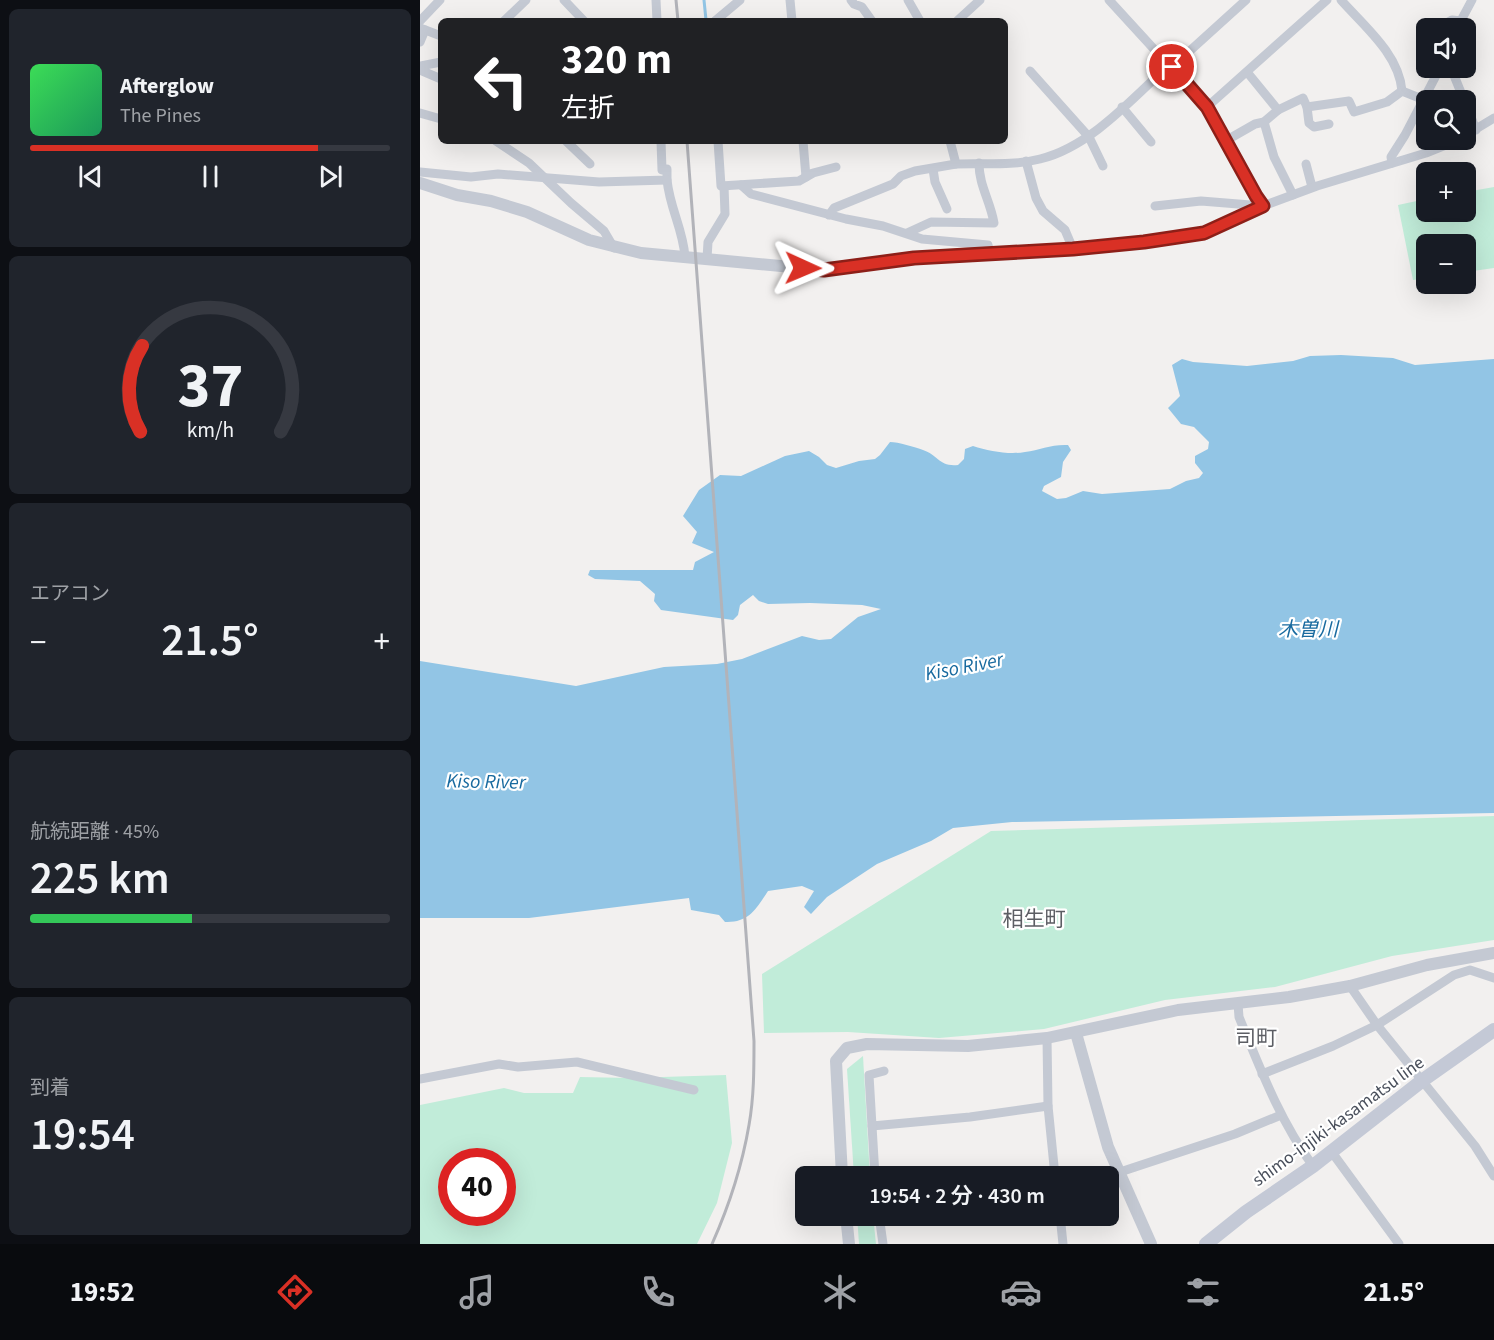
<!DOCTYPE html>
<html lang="ja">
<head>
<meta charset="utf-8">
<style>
	:root { --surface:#171b24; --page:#20242c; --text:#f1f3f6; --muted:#9ea1a6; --line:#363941; --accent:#d93025 }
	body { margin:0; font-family:"Source Sans 3","Noto Sans JP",sans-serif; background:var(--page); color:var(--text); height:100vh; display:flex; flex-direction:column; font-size:22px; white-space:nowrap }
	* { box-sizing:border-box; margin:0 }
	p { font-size:20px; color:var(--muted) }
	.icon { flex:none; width:33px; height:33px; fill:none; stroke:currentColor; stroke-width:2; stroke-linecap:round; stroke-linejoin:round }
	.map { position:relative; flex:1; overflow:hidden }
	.side { display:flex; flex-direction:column; gap:9px; padding:9px; background:#0d0f14; width:420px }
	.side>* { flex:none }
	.top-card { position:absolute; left:18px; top:18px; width:570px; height:126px; border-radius:9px; box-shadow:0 6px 24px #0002; background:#202124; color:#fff; overflow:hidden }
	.controls { position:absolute; left:996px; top:18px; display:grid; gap:12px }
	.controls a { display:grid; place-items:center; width:60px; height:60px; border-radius:9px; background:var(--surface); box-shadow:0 6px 24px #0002; font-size:30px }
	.speed { position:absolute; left:18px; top:1148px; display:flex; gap:12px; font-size:30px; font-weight:700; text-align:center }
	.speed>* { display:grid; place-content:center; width:78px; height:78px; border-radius:50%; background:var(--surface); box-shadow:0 6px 24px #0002; line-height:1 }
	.speed .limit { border:9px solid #d22; background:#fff; color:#111 }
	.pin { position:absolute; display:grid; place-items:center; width:51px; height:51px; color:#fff; margin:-26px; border:3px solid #fff; border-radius:50%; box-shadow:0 2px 6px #0007 }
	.me { position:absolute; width:66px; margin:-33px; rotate:91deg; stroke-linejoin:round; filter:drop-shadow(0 0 4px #0008) }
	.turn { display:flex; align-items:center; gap:21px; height:126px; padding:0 24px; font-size:27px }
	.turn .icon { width:78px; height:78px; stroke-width:2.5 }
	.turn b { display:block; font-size:42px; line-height:51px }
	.big { font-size:45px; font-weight:600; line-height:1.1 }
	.side .card { flex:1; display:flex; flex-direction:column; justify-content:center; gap:9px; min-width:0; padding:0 21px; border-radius:9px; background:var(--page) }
	.side .dial { align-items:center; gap:0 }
	.dial svg { height:156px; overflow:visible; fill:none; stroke:var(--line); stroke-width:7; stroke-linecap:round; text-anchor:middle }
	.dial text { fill:var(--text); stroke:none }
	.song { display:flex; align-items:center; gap:18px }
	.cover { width:72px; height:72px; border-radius:9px; background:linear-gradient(135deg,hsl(130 70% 55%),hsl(150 70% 35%)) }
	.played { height:6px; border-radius:3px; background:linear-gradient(90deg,var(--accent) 80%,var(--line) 80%) }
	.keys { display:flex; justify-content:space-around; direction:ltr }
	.heat { display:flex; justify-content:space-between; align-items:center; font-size:33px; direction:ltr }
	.charge { height:9px; border-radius:4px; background:linear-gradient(90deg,#34c759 45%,var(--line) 0) }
	.trip { position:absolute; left:375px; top:1166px; width:324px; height:60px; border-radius:9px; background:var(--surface); box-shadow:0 6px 24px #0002; font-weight:600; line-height:60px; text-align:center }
	.tabs { display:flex; height:96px; justify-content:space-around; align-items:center; background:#090b0e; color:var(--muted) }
	.tabs .icon { width:42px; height:42px }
	.tabs .on { color:var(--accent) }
	.tabs b { font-size:27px; color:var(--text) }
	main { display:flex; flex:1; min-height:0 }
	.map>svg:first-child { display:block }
	.green { fill:#c1ecd9; fill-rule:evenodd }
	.water { fill:#92c5e5 }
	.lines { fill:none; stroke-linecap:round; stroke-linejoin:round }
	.stream { stroke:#92c5e5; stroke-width:3 }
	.minor { stroke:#c4c9d3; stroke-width:9 }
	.tertiary { stroke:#c4c9d3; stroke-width:12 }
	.secondary { stroke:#c4c9d6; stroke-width:14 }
	.rail { stroke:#b2b3b9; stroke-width:3 }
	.route-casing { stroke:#8d1f18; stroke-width:15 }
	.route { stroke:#d93025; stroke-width:10 }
	.labels { text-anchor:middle; stroke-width:4.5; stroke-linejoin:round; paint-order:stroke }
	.street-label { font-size:18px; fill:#494f5b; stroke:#fff }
	.water-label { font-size:20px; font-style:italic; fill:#186a9f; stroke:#fff }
	.quarter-label { font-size:21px; fill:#5c5e64; stroke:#fff }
</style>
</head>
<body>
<main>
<section class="side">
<div class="card">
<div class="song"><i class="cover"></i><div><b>Afterglow</b><p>The Pines</p></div></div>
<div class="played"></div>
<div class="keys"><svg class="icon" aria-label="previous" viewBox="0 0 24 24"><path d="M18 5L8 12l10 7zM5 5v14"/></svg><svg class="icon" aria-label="pause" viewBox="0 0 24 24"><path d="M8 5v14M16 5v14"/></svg><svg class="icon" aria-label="next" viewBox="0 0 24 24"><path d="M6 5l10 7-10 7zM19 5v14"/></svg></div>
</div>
<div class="card dial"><svg viewBox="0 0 100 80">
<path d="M14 69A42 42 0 1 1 86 69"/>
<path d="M14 69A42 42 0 0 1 15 25" stroke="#d93025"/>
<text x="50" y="56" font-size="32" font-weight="700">37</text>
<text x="50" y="72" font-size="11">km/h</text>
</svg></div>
<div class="card"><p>エアコン</p>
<div class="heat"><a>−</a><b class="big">21.5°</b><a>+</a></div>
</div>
<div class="card"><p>航続距離 · 45%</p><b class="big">225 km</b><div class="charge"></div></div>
<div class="card"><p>到着</p><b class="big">19:54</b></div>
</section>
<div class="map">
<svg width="1074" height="1244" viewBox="0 0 1074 1244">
	<rect width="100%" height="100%" fill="#f2f0ef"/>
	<!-- green -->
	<g class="green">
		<path d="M1074,187V268L1046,272V244H1006V278L993,280L978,205L1006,199V212H1046V192Z"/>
		<path d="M1074,816V940L972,956L855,987L745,1000L624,1029L519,1038L428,1032L344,1033L342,974L571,831Z"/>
		<path d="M443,1056L450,1176H434L427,1069Z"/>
		<path d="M306,1075L312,1143L297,1203L277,1244H0V1105L84,1088L104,1093H153L160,1077L210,1078ZM32,1161H82V1212H32Z"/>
		<path d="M437,1215H453L456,1244H439Z"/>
	</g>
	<!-- water -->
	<path class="water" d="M921,355L973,358L995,365L1074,359V813L592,822L533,828L511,841L457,864L407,897L391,914L384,907L394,891L382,886L348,891C336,909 329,923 305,922L299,915L271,910L269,898L109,918H0V661L156,686L244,667L297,664L322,659L382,636L399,640L411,639L438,617L461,609L442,605L390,603L348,604L339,601L333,595L320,605L318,615L313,620L241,610L234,601L235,594L220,581L175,579L168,575L170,570H273L275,562L294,552L272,543L277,532L263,516L279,490L300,475L321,476L365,456L389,451L399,457L407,465L416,468L439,461L455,459L460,455L470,442C478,442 495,447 503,450C518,455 519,467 538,465L544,459L545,449L553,446C569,451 589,455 605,452C620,450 632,444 648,445L651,450L643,462L641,477L624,486L622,491L637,499L646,498L663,491L682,494L750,489L766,481L779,478L783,473L775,463V456L788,449L789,442L774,427L761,424L748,408L760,396L752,365L762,359L773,362L827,366L873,361L890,356Z"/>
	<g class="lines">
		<!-- stream -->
		<path class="stream" d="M284,0L286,20"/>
		<!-- minor -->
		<g class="minor">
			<path d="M144,0L164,21"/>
			<path d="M236,0L237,21"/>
			<path d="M370,0L372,21"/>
			<path d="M431,0L434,4L442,7L452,21"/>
			<path d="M488,0L500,21"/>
			<path d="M689,0L787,107L803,133L836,196L843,206"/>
			<path d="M921,0C944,26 979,54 982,91"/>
			<path d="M0,21L20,0"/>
			<path d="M84,21L106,0"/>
			<path d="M295,21L320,0"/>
			<path d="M537,21L560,0"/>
			<path d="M1025,24L1032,20L1041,21"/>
			<path d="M0,28L21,36"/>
			<path d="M1037,28L1052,0"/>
			<path d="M0,42L5,30"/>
			<path d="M1006,52V51"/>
			<path d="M0,66L21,62"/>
			<path d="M752,67L826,0"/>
			<path d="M1031,68L1044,100"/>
			<path d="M0,70L21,79"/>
			<path d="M610,71L669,137L683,166"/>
			<path d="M827,72L858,110"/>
			<path d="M1046,104L1056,130"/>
			<path d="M702,107L731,142"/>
			<path d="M787,107L907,0"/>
			<path d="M887,107L929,101L934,112L967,102L982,91L1002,99"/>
			<path d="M0,113L21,119"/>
			<path d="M844,122L854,157L873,195"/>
			<path d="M1046,135L1074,118"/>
			<path d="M807,140L835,124L844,122L858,110L883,98L887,107L889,123L894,127L909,124"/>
			<path d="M76,141L109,163L151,203L184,231L194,248"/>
			<path d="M146,141L170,164"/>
			<path d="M298,141L301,186L379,181L393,173L416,167"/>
			<path d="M383,141L386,177"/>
			<path d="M530,141L536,164C564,163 593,166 620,159C670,147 712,99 750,64"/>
			<path d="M606,161L616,198L623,211L645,230L653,249"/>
			<path d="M972,163L971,157L985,135L1020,68"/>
			<path d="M886,164L892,187"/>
			<path d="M513,169L515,182L527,209"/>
			<path d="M0,172L51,177L78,174L179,182L247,180V169L242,170L241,141"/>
			<path d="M247,180C250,209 263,229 265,257"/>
			<path d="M321,185L331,194L426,219L463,226L502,239L568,245L570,253"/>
			<path d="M735,206L781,201L843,206L897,186L1006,153L1038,140"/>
			<path d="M409,215L414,208L473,184L481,176L495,171L536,164"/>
			<path d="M487,233L511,222L574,223C570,200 559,186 559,163"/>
			<path d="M287,259L288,242L305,214L304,186"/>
			<path d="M930,986L957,1025L1055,1146L1074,1176"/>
			<path d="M818,1004L819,1017C840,1068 860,1121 893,1166"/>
			<path d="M627,1038L628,1106L635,1176"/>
			<path d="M464,1071L449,1075L452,1126L550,1117L628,1106"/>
			<path d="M842,1074L913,1046L957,1025L1034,975L1050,970L1074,978"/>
			<path d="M0,1079L79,1064L98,1067L157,1062L274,1090"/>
			<path d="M452,1126L455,1176"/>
			<path d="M911,1151L979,1244"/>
			<path d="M688,1176L815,1134L861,1115"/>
			<path d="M459,1215L463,1244"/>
			<path d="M640,1215L643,1244"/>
		</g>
		<!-- tertiary -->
		<g class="tertiary">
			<path d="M0,183L37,195L71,201L107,212L169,240L221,253L404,270L480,259L653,249L725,242L784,233L843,206"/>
			<path d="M656,1033L688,1147L731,1244"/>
			<path d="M422,1176L416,1061L427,1048L447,1044L548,1046L627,1038L758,1010L869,997L930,986L1007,965L1074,953"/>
			<path d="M426,1215L429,1244"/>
		</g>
		<!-- secondary -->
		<path class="secondary" d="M786,1244L826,1212L893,1166L1003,1080L1074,1030"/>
		<!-- rail -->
		<g class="rail">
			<path d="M256,0L258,21"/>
			<path d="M267,141L334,1041C334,1069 334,1097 329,1125C322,1166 309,1206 292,1244"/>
		</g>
	</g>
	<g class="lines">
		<defs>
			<path id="route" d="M383,268L404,270L494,258L653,249L724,242L784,233L843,206L836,196L787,107L752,67"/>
		</defs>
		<!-- route casing -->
		<use href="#route" class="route-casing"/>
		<!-- route -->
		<use href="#route" class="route"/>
	</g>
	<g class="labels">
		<!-- street labels -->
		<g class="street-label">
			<text transform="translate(918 1121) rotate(-36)" y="6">shimo-injiki-kasamatsu line</text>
		</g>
		<!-- water labels -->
		<g class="water-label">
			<text x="888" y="636">木曽川</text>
			<text transform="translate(544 666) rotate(-11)" y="7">Kiso River</text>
			<text transform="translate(66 781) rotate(1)" y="7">Kiso River</text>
		</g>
		<!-- quarter labels -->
		<g class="quarter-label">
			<text x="614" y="926">相生町</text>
			<text x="836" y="1045">司町</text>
		</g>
	</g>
</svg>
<div class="controls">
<a><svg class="icon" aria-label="sound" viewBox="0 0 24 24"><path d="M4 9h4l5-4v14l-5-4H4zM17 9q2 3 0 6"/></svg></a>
<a><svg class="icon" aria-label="search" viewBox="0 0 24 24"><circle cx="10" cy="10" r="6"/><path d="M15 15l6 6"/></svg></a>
<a>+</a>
<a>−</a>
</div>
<div class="speed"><div class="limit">40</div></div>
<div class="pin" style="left:752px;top:67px;background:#d93025"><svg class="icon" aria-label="arrive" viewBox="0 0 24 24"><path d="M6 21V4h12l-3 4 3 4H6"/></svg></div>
<svg class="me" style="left:383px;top:268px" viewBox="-20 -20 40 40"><path d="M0-17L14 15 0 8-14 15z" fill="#d93025" stroke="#fff" stroke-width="4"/></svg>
<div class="trip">19:54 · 2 分 · 430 m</div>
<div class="top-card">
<div class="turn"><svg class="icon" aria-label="left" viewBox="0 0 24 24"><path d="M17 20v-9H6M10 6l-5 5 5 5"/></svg><div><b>320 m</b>左折</div></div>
</div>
</div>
</main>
<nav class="tabs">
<b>19:52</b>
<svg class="icon on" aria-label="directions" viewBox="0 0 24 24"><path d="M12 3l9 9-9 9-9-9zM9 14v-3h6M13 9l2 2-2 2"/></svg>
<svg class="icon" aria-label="music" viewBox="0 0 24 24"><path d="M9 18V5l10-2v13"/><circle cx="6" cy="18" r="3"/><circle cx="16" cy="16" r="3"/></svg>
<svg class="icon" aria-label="phone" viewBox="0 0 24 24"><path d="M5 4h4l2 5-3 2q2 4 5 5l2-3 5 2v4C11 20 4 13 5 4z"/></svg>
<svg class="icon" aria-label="climate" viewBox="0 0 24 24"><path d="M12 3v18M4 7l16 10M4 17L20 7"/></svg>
<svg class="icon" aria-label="car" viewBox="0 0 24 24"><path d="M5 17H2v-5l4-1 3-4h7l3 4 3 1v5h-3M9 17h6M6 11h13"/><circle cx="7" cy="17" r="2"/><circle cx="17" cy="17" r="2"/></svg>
<svg class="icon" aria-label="filters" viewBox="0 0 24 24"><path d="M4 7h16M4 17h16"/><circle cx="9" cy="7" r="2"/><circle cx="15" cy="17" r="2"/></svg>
<b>21.5°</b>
</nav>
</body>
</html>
